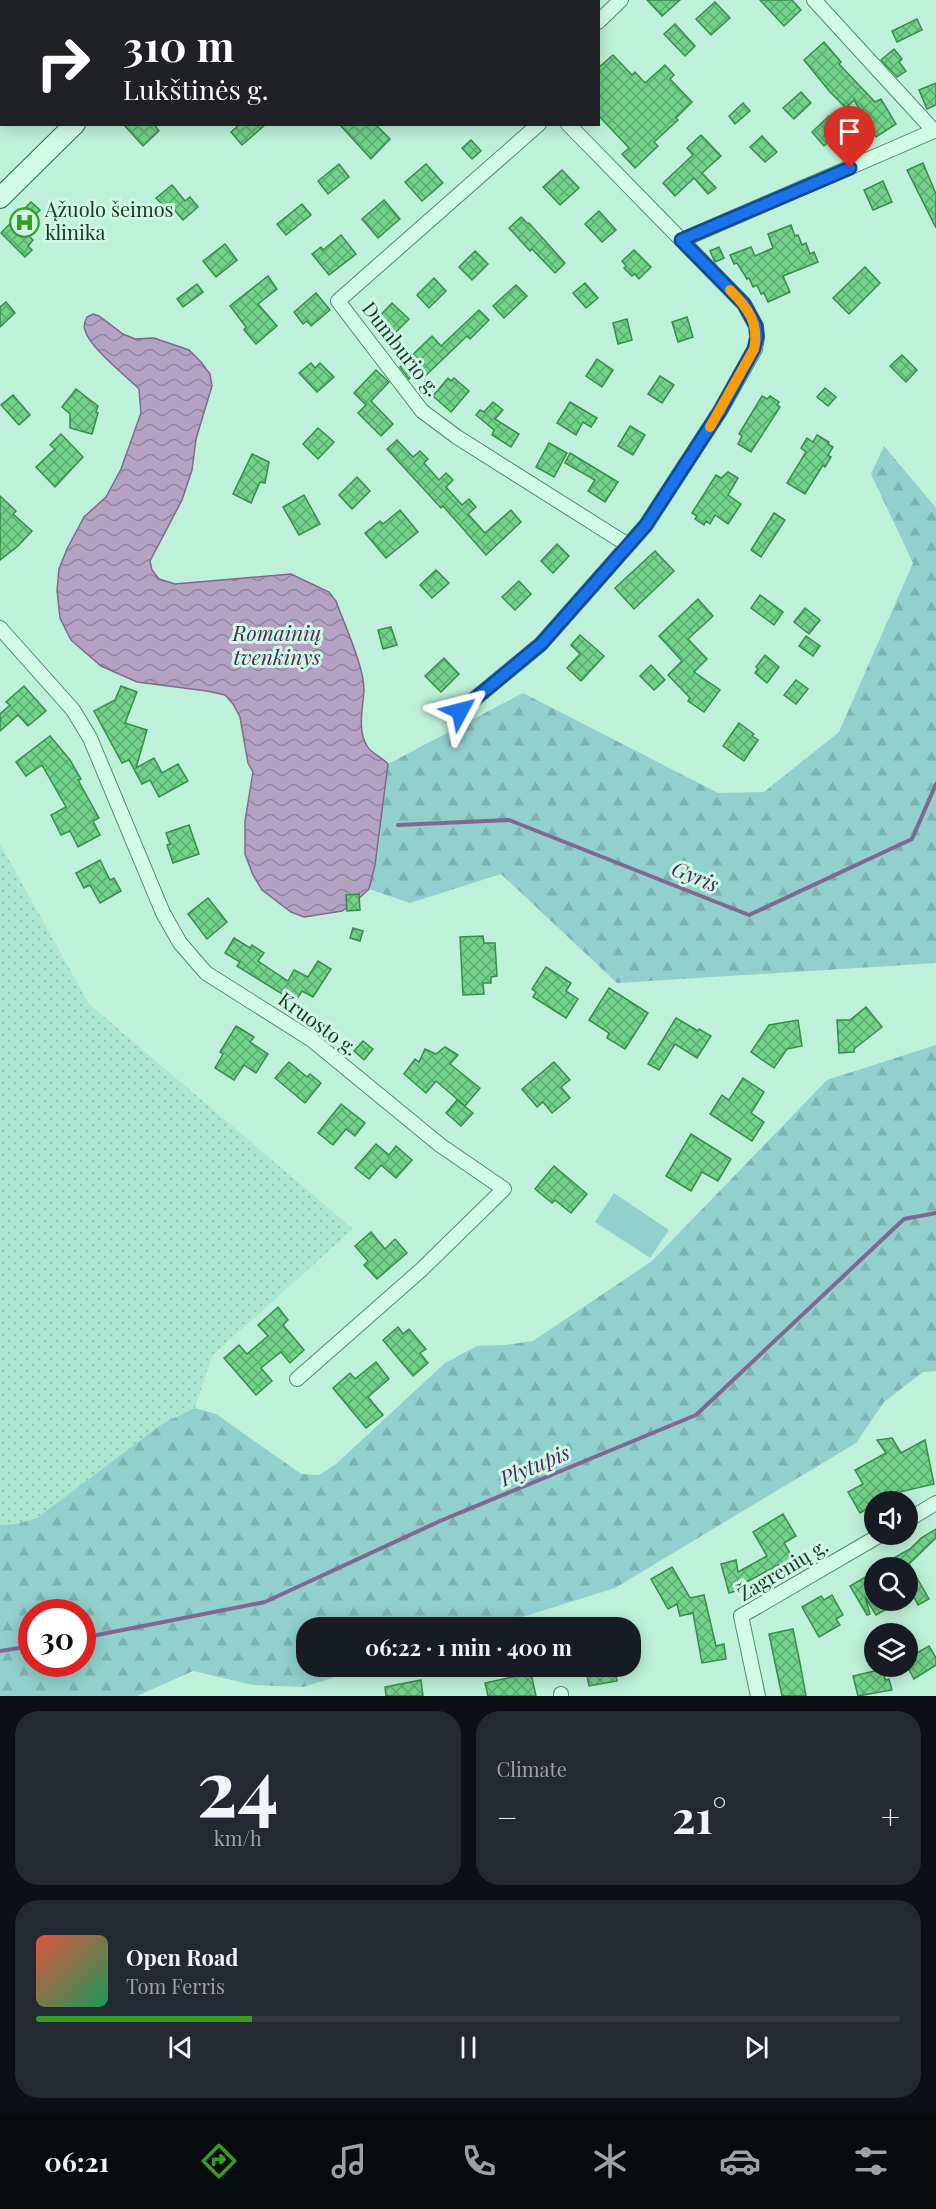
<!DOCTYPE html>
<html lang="en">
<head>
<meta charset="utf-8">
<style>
	:root { --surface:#171b24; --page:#242831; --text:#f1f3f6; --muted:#9ea1a6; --line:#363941; --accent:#379e21 }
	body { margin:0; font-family:"Playfair Display",serif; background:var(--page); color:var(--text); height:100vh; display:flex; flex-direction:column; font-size:22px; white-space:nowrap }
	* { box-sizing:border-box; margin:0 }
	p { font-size:20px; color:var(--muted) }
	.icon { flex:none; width:33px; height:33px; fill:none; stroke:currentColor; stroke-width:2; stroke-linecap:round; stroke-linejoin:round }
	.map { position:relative; height:1696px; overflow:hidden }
	.side { display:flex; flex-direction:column; gap:15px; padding:15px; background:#0d0f14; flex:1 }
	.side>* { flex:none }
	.banner { position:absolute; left:0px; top:0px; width:600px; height:126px; box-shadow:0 3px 15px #0003; background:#202124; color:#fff; overflow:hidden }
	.tools { position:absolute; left:864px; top:1491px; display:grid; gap:12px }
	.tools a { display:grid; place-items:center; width:54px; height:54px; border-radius:50%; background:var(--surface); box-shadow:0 3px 15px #0003; font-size:30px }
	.speed { position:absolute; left:18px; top:1599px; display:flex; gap:12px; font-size:30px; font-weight:700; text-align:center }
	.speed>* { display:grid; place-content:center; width:78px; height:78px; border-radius:50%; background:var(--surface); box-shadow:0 3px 15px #0003; line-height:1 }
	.speed .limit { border:9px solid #d22; background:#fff; color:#111 }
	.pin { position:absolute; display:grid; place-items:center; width:51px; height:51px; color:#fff; margin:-62px -26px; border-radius:50% 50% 50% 0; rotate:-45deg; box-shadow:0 0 6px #0007 }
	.pin .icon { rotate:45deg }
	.me { position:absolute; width:66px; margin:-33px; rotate:52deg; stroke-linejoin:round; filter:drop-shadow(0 0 4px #0008) }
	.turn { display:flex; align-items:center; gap:21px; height:126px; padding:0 24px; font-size:27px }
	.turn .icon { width:78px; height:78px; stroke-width:2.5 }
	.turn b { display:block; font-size:42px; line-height:51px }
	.big { font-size:45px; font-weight:700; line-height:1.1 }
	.side .tile { flex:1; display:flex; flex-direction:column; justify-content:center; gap:9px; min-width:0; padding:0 21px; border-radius:24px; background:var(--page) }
	.side .dial { align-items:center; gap:0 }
	.dial b { font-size:78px; line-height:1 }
	.song { display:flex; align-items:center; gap:18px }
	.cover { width:72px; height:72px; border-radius:9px; background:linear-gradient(135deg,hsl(10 70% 55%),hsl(150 70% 35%)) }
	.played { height:6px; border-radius:3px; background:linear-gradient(90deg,var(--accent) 25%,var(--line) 25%) }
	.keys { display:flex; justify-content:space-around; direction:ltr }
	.heat { display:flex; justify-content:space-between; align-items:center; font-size:33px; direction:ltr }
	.side .tiles { flex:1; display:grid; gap:15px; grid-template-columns:1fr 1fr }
	.tile:last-child { grid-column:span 2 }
	.trip { position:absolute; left:296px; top:1617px; width:345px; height:60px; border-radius:24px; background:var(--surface); box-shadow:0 3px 15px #0003; font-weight:700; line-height:60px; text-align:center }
	.tab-bar { display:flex; height:96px; justify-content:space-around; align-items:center; background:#090b0e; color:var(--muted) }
	.tab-bar .icon { width:42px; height:42px }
	.tab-bar .current { color:var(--accent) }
	.tab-bar b { font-size:27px; color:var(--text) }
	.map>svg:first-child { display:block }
	.farmland { fill:url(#farmland-dots) }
	.grass { fill:#91d0cd }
	.forest { fill:url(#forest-firs); fill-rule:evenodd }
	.water { fill:url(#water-waves); stroke:#806891; stroke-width:1.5 }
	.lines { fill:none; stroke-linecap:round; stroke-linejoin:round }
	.stream { stroke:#806891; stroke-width:4 }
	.building { fill:url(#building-cross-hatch); stroke:#398c4c; stroke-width:1.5 }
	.minor-casing { stroke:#558b69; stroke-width:16 }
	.secondary-casing { stroke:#396c4a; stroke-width:22 }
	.minor { stroke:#d2fbe8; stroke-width:14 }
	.secondary { stroke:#d2fbe8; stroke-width:20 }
	.route-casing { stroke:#114b97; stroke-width:15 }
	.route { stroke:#1a73e8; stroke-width:10 }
	.slow { stroke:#f59e0b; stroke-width:10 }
	.labels { text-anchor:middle; stroke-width:6; stroke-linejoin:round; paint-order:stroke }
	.poi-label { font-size:20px; fill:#1b3925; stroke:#cef8e5; text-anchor:start }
	.street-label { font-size:20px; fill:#1b3925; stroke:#cef8e5 }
	.water-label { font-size:21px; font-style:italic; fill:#4f295a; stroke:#cef8e5 }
</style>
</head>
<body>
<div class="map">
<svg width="936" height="1696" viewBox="0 0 936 1696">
	<defs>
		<pattern id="farmland-dots" width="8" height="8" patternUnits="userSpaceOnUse" patternTransform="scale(1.5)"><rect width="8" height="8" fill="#abe7d3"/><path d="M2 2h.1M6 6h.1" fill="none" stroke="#93c7b5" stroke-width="1.8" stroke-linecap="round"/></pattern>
		<pattern id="forest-firs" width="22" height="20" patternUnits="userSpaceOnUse" patternTransform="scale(1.5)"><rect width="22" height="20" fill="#91d0cd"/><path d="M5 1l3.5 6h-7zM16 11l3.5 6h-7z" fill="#7cb3b0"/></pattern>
		<pattern id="water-waves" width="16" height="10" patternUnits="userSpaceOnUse" patternTransform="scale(1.5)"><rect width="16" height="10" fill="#b3a2c2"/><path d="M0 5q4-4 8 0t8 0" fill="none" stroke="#91859d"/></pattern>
		<pattern id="building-cross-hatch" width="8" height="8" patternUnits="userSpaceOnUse" patternTransform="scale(1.5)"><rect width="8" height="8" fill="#71d289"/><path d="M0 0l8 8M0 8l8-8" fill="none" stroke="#5cab70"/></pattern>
	</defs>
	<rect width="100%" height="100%" fill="#bef1d9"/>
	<!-- farmland -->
	<path class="farmland" d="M0,844L89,1004L353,1229L212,1356L195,1408L162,1424L37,1518L16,1524L0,1525Z"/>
	<!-- grass -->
	<path class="grass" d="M614,1193L669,1230L650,1258L595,1222Z"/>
	<!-- forest -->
	<g class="forest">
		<path d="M884,446L936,508V963L617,983L501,874L410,903L369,889L375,865L388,764L523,693L718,793L764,792L839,732L913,563L871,474Z"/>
		<path d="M936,1045V1371L923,1372L884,1402L856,1443L615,1588L490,1627L306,1628V1666L367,1667L303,1687L253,1685L193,1671L137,1696H0V1525L16,1524L37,1518L162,1424L195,1408L216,1414L301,1474L319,1475L336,1464L445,1363L477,1346L504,1345L533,1341L652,1261L827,1080ZM32,1612H82V1664H32Z"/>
	</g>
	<!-- water -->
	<path class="water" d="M93,314L99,316L123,334L135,339L154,338L189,350L201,362L210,374L212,386L196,439L192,470L182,500L150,561L152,570L159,579L175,584L291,574L329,592L336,601C344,624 364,666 364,690C363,708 357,730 367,746C371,753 382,757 388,764L375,865L369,889L354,903L342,911L304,917L291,912L262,890L253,875L245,854V821L253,772L248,763L240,717L233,704L225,695L207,691L137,682L101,666L71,640L60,618L57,590L59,569L67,549L84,517L106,497L121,469L141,413L139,389C126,376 89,347 85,330C83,326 85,321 87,317Z"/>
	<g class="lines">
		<!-- stream -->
		<g class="stream">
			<path d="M398,825L509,820L749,915L912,839L936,784"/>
			<path d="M82,1638L265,1602L440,1521L696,1415L904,1219L936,1213"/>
			<path d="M0,1651L32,1646"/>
		</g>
	</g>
	<!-- building -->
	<g class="building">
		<path d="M647,0H680L662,16Z"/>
		<path d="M760,0H792L801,10L784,26Z"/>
		<path d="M715,2L730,18L711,35L696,19Z"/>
		<path d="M917,19L922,30L897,42L892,31Z"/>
		<path d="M675,24L695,46L685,56L664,34Z"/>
		<path d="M824,42L841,62L839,64L875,102L881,99L896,124L876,137L854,100L846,108L830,92L804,60Z"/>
		<path d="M894,49L902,59L899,62L906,71L897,77L881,60Z"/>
		<path d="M613,55L632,75L635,72L645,83L665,65L674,75L670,79L692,102L676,118L678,120L654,142L658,146L635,168L622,154L629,148L598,115V68Z"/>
		<path d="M936,83V105L927,109L919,90Z"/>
		<path d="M801,92L811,103L794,119L783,108Z"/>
		<path d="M743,103L750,111L735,124L729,116Z"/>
		<path d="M829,116L841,130L824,146L812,132Z"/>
		<path d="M123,124H154L159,131L143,146Z"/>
		<path d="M240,124H266L242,145L231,132Z"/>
		<path d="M339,124H375L390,139L371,159Z"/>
		<path d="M701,135L721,156L702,173L716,188L708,194L694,178L675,196L663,183L693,155L687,148Z"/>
		<path d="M762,136L777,152L765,162L750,147Z"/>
		<path d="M471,140L481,151L472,159L462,148Z"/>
		<path d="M923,163L936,194V228L907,170Z"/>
		<path d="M339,164L349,177L328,194L318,181Z"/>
		<path d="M426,164L443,183L422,201L405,182Z"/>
		<path d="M562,170L579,188L560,205L543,187Z"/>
		<path d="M883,181L892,202L873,210L864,190Z"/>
		<path d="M172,185L185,201L190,197L198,207L183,220L169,204L165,207L156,198Z"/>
		<path d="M384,200L400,219L378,238L362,219Z"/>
		<path d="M31,202L40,210L34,216L37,219L32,224L35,227L27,234L33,240L28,246L32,250L25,257L1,233Z"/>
		<path d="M302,204L311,215L286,235L277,224Z"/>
		<path d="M599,211L616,230L602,242L585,224Z"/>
		<path d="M521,217L528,224L529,223L565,263L555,273L532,249L530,251L509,228Z"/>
		<path d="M791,225L795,236L798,235L802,245L806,243L810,254L814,252L818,262L783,276L790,292L768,302L764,293L761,294L757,285L753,287L749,278L747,279L737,263L734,264L730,255L751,247L755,256L773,248L768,234Z"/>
		<path d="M341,235L356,254L329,275L312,254L321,247L323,250Z"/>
		<path d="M225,244L237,260L216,277L203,261Z"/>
		<path d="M719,247L724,258L715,262L710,251Z"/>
		<path d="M634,250L651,267L639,279L635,274L632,276L624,268L626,266L622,261Z"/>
		<path d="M475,251L488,264L472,280L459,267Z"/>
		<path d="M865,267L880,283L849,314L833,298Z"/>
		<path d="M268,276L277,289L258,304L277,326L256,344L244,330L246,327L230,306Z"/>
		<path d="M434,278L446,291L429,308L417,295Z"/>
		<path d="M585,283L598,298L586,308L573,293Z"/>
		<path d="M197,284L203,292L183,307L177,299Z"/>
		<path d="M516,285L527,296L504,318L493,306Z"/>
		<path d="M316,293L330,310L311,326L307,321L303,324L294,312Z"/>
		<path d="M6,302L15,313L0,327V307Z"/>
		<path d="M392,303L409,319L391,337L375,321Z"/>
		<path d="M479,310L489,320L470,339L467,336L421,380L414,374L409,379L400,367L432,336L441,346Z"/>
		<path d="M687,317L693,337L678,342L672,322Z"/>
		<path d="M627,319L632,340L618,344L613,323Z"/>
		<path d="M902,355L917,370L906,382L890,366Z"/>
		<path d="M597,359L613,370L602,387L586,376Z"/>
		<path d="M311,363L315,368L320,363L334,377L317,392L299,373Z"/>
		<path d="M376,370L389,382L371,401L393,424L381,436L358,413L366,405L354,393Z"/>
		<path d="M660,376L674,385L662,403L648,394Z"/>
		<path d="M448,378L451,381L454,378L469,391L451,412L433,396Z"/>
		<path d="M825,388L836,397L828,406L817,397Z"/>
		<path d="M76,389L98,406L96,412L98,413L92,434L70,428V414L62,407Z"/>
		<path d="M13,395L30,415L19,425L1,405Z"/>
		<path d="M762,396L767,399L770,396L779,402L777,405L780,407L751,452L738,444L742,436L739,434Z"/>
		<path d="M493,402L503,410L495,419L519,434L511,447L492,435L494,430L476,415L480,410L484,412Z"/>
		<path d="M570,402L597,418L591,427L583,422L576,435L557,423Z"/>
		<path d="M630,426L645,435L633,455L618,446Z"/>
		<path d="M318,428L334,442L318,459L303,444Z"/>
		<path d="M61,434L83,457L55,487L36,467L55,449L50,445Z"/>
		<path d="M817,435L829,442L828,444L833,447L828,455L831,457L825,467L823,465L805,494L787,483L806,452L801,448L807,438L813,442Z"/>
		<path d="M397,440L413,457L420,451L428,459L424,463L439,480L446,473L453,480L446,487L462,505L469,499L476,507L468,514L485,533L511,510L521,522L486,555L443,506L441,508L387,449Z"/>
		<path d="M549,443L567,453L554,477L536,467Z"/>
		<path d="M570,453L618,482L605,502L588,491L595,480L565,463Z"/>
		<path d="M252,454L269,462L265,483L260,482L251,503L233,494Z"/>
		<path d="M728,472L738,478L728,495L741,504L728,524L715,515L710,524L706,521L704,525L695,519L697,516L692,513L716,475L721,478Z"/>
		<path d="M357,477L370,491L352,509L339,495Z"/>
		<path d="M304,495L320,524L299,535L283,507Z"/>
		<path d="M0,496L16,511L13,514L32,531L18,546L0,560Z"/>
		<path d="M400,510L418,532L386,558L365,533L380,521L383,524Z"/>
		<path d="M774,513L785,520L761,557L751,550Z"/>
		<path d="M557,544L569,556L553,573L541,561Z"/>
		<path d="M655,551L674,571L634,609L615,588Z"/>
		<path d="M436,570L449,583L432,598L420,585Z"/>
		<path d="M519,581L531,594L515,610L502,597Z"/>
		<path d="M760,595L783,612L774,625L751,608Z"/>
		<path d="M698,599L713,616L688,639L707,659L694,672L720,690L704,712L688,701L690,698L668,675L682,661L659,636Z"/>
		<path d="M805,608L820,620L809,634L794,622Z"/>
		<path d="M391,627L397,645L383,649L378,630Z"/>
		<path d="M580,635L604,656L581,681L567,668L580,654L571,645Z"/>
		<path d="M806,636L820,646L813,656L799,646Z"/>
		<path d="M765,655L779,667L767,683L755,673L758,669L756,667Z"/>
		<path d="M444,658L459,674L441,692L425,676Z"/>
		<path d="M651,665L665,680L654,690L640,676Z"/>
		<path d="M796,680L808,689L796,704L784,695Z"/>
		<path d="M24,686L46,711L28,726L18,715L0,731V714L10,705L6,702Z"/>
		<path d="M121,686L137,692L125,723L147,730L136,768L154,758L162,773L178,764L188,781L159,797L150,780L142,784L129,760L122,763L94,711L115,700Z"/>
		<path d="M739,723L754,734L752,736L758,740L744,761L723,746Z"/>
		<path d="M50,736L70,760L81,779L78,780L99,818L93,821L100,835L78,847L70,831L61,835L51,815L66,807L42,765L26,776L16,762Z"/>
		<path d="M189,825L199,854L173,863L167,845L170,844L166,833Z"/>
		<path d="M100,860L110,880L114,878L121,891L100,903L90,885L84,888L76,873Z"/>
		<path d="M359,894L360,910L347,911L346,895Z"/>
		<path d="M208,898L227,922L207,939L188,914Z"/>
		<path d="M353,928L363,931L360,941L350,938Z"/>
		<path d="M483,936L484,943H495L497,976L491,977V983H483L484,994L463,995L460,937Z"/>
		<path d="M234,938L250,948L252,945L264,953L258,961L288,981L294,970L308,977L318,961L331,969L313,997L302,991L295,1002L237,966L240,962L225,953Z"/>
		<path d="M546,967L571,983L566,991L578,999L566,1018L533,997L536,992L532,989Z"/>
		<path d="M609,988L648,1013L625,1049L607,1038L609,1033L589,1020Z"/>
		<path d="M866,1007L882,1027L854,1049V1052L839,1053L837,1020H850Z"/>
		<path d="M676,1018L698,1031L699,1029L711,1036L697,1058L675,1044L659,1070L648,1064Z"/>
		<path d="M798,1020L802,1046L787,1049L774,1068L751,1052L769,1025Z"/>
		<path d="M236,1026L254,1037L250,1042L268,1054L256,1073L244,1065L234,1080L215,1068L223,1054L220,1052Z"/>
		<path d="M363,1041L373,1049L364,1060L354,1051Z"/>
		<path d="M445,1047L458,1055L450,1064L480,1088L465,1106L436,1081L426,1093L404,1074L415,1059L419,1062L425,1049L436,1054Z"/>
		<path d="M289,1062L307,1077L310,1074L321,1083L305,1103L275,1078Z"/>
		<path d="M554,1062L570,1080L561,1087L570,1098L552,1113L543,1102L537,1107L522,1089Z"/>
		<path d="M743,1078L764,1092L751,1113L764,1122L752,1141L710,1114L722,1095L729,1100Z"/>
		<path d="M457,1100L473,1113L461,1126L446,1113Z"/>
		<path d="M341,1104L365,1123L355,1136L346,1129L333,1145L318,1133Z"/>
		<path d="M691,1134L731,1159L718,1181L702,1172L691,1191L666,1176Z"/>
		<path d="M376,1144L389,1155L396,1146L412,1160L396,1178L381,1165L369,1179L355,1168Z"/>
		<path d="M554,1166L587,1194L571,1213L555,1200L552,1203L535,1189Z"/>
		<path d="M371,1232L385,1249L395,1239L407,1253L377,1279L364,1265L368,1261L355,1246Z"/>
		<path d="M278,1307L288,1320L283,1325L304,1350L290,1363L281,1352L261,1368L272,1381L256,1395L224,1358L239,1345L247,1354L268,1336L258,1325Z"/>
		<path d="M398,1327L403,1334L409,1329L426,1349L420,1353L428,1363L413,1376L383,1340Z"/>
		<path d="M376,1362L389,1379L368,1397L383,1415L366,1428L333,1388L350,1373L355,1379Z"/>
		<path d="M892,1438L901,1453L925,1440L934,1484L891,1494L895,1502H874V1505L860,1513L848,1492L863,1484L855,1470L886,1453L877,1440Z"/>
		<path d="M783,1514L796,1536L784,1543L794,1560L780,1568L778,1565L741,1585L743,1589L729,1593L721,1564L736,1560L738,1572L767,1556L753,1532Z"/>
		<path d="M936,1529V1538L909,1564L929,1599L918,1605L908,1586V1566L897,1568L892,1559L910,1549L921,1538Z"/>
		<path d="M672,1567L690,1598L704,1595L716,1646L724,1644L726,1659L702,1663L693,1613L680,1616L677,1604L668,1609L651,1579Z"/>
		<path d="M874,1572V1600H903L876,1615L865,1597L870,1614L867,1615L850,1586Z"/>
		<path d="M832,1595L843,1615L836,1619L840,1625L819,1637L802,1607L821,1596L824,1600Z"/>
		<path d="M793,1629L800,1663L806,1696H782L769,1634Z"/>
		<path d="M929,1646L936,1658V1665L914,1679L908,1668V1658Z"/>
		<path d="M585,1666H614L617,1681L589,1686Z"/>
		<path d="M883,1669L885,1680L889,1679L892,1690L858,1696L853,1676Z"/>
		<path d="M531,1673L536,1696H488L485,1683Z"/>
		<path d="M421,1680L423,1696H386L385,1687Z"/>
	</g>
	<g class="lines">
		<defs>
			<g id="minor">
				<path d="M449,0L450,2"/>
				<path d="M814,0L934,131"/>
				<path d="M598,22L621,0"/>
				<path d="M539,124L338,301L422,411L457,437L628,545"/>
				<path d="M682,240L936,130"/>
				<path d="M0,628L73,710L90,738L163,913L180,943L206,973L312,1040L440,1145L504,1189L421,1270L297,1379"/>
				<path d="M460,711L541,644L646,525L720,411L755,349L757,337L756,326L744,304L568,124"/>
				<path d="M908,1520L936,1503"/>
				<path d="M561,1694V1696"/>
				<path d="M758,1696L741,1616L882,1534"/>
			</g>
			<g id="secondary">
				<path d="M199,2L200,0"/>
				<path d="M0,198L75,124"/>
			</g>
		</defs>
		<!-- minor casing -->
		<use href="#minor" class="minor-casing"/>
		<!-- secondary casing -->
		<use href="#secondary" class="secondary-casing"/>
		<!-- minor -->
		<use href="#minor" class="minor"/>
		<!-- secondary -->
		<use href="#secondary" class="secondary"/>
	</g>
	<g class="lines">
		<defs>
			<path id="route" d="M460,711L541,644L646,525L720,411L754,349L757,337L756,326L744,304L681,240L850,168"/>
		</defs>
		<!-- route casing -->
		<use href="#route" class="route-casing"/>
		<!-- route -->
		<use href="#route" class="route"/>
		<!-- slow -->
		<path class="slow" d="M710,427L754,349C760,323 747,307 730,290"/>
	</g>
	<!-- icons -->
	<defs>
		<symbol id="hospital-ring" viewBox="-11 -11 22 22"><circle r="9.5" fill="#cef8e5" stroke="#379e21" stroke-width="1.5"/><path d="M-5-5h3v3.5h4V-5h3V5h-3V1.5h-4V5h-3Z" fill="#379e21"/></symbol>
	</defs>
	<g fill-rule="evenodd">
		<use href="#hospital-ring" x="8" y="206" width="33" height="33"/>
	</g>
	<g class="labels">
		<!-- poi labels -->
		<g class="poi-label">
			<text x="45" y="217">Ąžuolo šeimos<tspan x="45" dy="23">klinika</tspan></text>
		</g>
		<!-- street labels -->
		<g class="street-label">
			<text transform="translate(401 349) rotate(52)" y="7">Dumburio g.</text>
			<text transform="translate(318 1024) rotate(36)" y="7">Kruosto g.</text>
			<text transform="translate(783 1570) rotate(-31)" y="7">Žagrenių g.</text>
		</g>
		<!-- water labels -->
		<g class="water-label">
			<text x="277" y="641">Romainių<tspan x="277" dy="24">tvenkinys</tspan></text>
			<text transform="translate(695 877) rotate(22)" y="7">Gyris</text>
			<text transform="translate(535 1466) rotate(-23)" y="7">Plytupis</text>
		</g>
	</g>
</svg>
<div class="tools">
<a><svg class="icon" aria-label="sound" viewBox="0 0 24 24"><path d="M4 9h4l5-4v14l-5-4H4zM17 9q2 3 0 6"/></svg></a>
<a><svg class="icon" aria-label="search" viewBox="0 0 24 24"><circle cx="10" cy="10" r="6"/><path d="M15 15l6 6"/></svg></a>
<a><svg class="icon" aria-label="layers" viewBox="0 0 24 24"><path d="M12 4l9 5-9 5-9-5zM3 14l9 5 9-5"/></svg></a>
</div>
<div class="speed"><div class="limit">30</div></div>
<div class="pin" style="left:850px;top:168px;background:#d93025"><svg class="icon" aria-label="arrive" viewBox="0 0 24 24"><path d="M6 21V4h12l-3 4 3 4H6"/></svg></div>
<svg class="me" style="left:460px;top:711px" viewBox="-20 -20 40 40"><path d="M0-17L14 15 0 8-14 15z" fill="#1a73e8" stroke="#fff" stroke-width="4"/></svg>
<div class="trip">06:22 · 1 min · 400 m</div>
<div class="banner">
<div class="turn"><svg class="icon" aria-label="right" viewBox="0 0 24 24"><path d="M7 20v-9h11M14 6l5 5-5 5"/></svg><div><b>310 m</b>Lukštinės g.</div></div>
</div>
</div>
<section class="side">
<div class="tiles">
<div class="tile dial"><b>24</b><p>km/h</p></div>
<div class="tile"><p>Climate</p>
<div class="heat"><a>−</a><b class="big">21°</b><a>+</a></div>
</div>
<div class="tile">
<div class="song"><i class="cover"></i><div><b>Open Road</b><p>Tom Ferris</p></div></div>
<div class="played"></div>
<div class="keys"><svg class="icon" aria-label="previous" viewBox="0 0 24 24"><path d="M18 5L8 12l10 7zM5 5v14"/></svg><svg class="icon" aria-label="pause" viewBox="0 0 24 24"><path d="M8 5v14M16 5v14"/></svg><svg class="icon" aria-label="next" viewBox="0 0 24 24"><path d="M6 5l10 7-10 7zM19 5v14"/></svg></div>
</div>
</div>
</section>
<nav class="tab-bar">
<b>06:21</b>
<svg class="icon current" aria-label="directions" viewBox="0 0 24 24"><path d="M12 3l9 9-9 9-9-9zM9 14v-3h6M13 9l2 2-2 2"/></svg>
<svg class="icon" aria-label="music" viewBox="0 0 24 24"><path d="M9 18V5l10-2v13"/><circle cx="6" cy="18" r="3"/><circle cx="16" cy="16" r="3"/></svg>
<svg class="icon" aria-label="phone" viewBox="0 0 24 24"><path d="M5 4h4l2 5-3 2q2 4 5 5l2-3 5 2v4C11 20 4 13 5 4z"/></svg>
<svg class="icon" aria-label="climate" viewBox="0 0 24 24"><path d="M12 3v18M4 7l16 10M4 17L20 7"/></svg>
<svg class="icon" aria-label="car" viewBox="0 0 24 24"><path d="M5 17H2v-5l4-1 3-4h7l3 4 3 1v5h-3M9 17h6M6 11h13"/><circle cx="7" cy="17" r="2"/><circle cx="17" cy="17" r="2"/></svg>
<svg class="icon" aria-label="filters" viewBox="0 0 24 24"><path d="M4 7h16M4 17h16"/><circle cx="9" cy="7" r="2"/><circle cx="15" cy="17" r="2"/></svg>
</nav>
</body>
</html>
